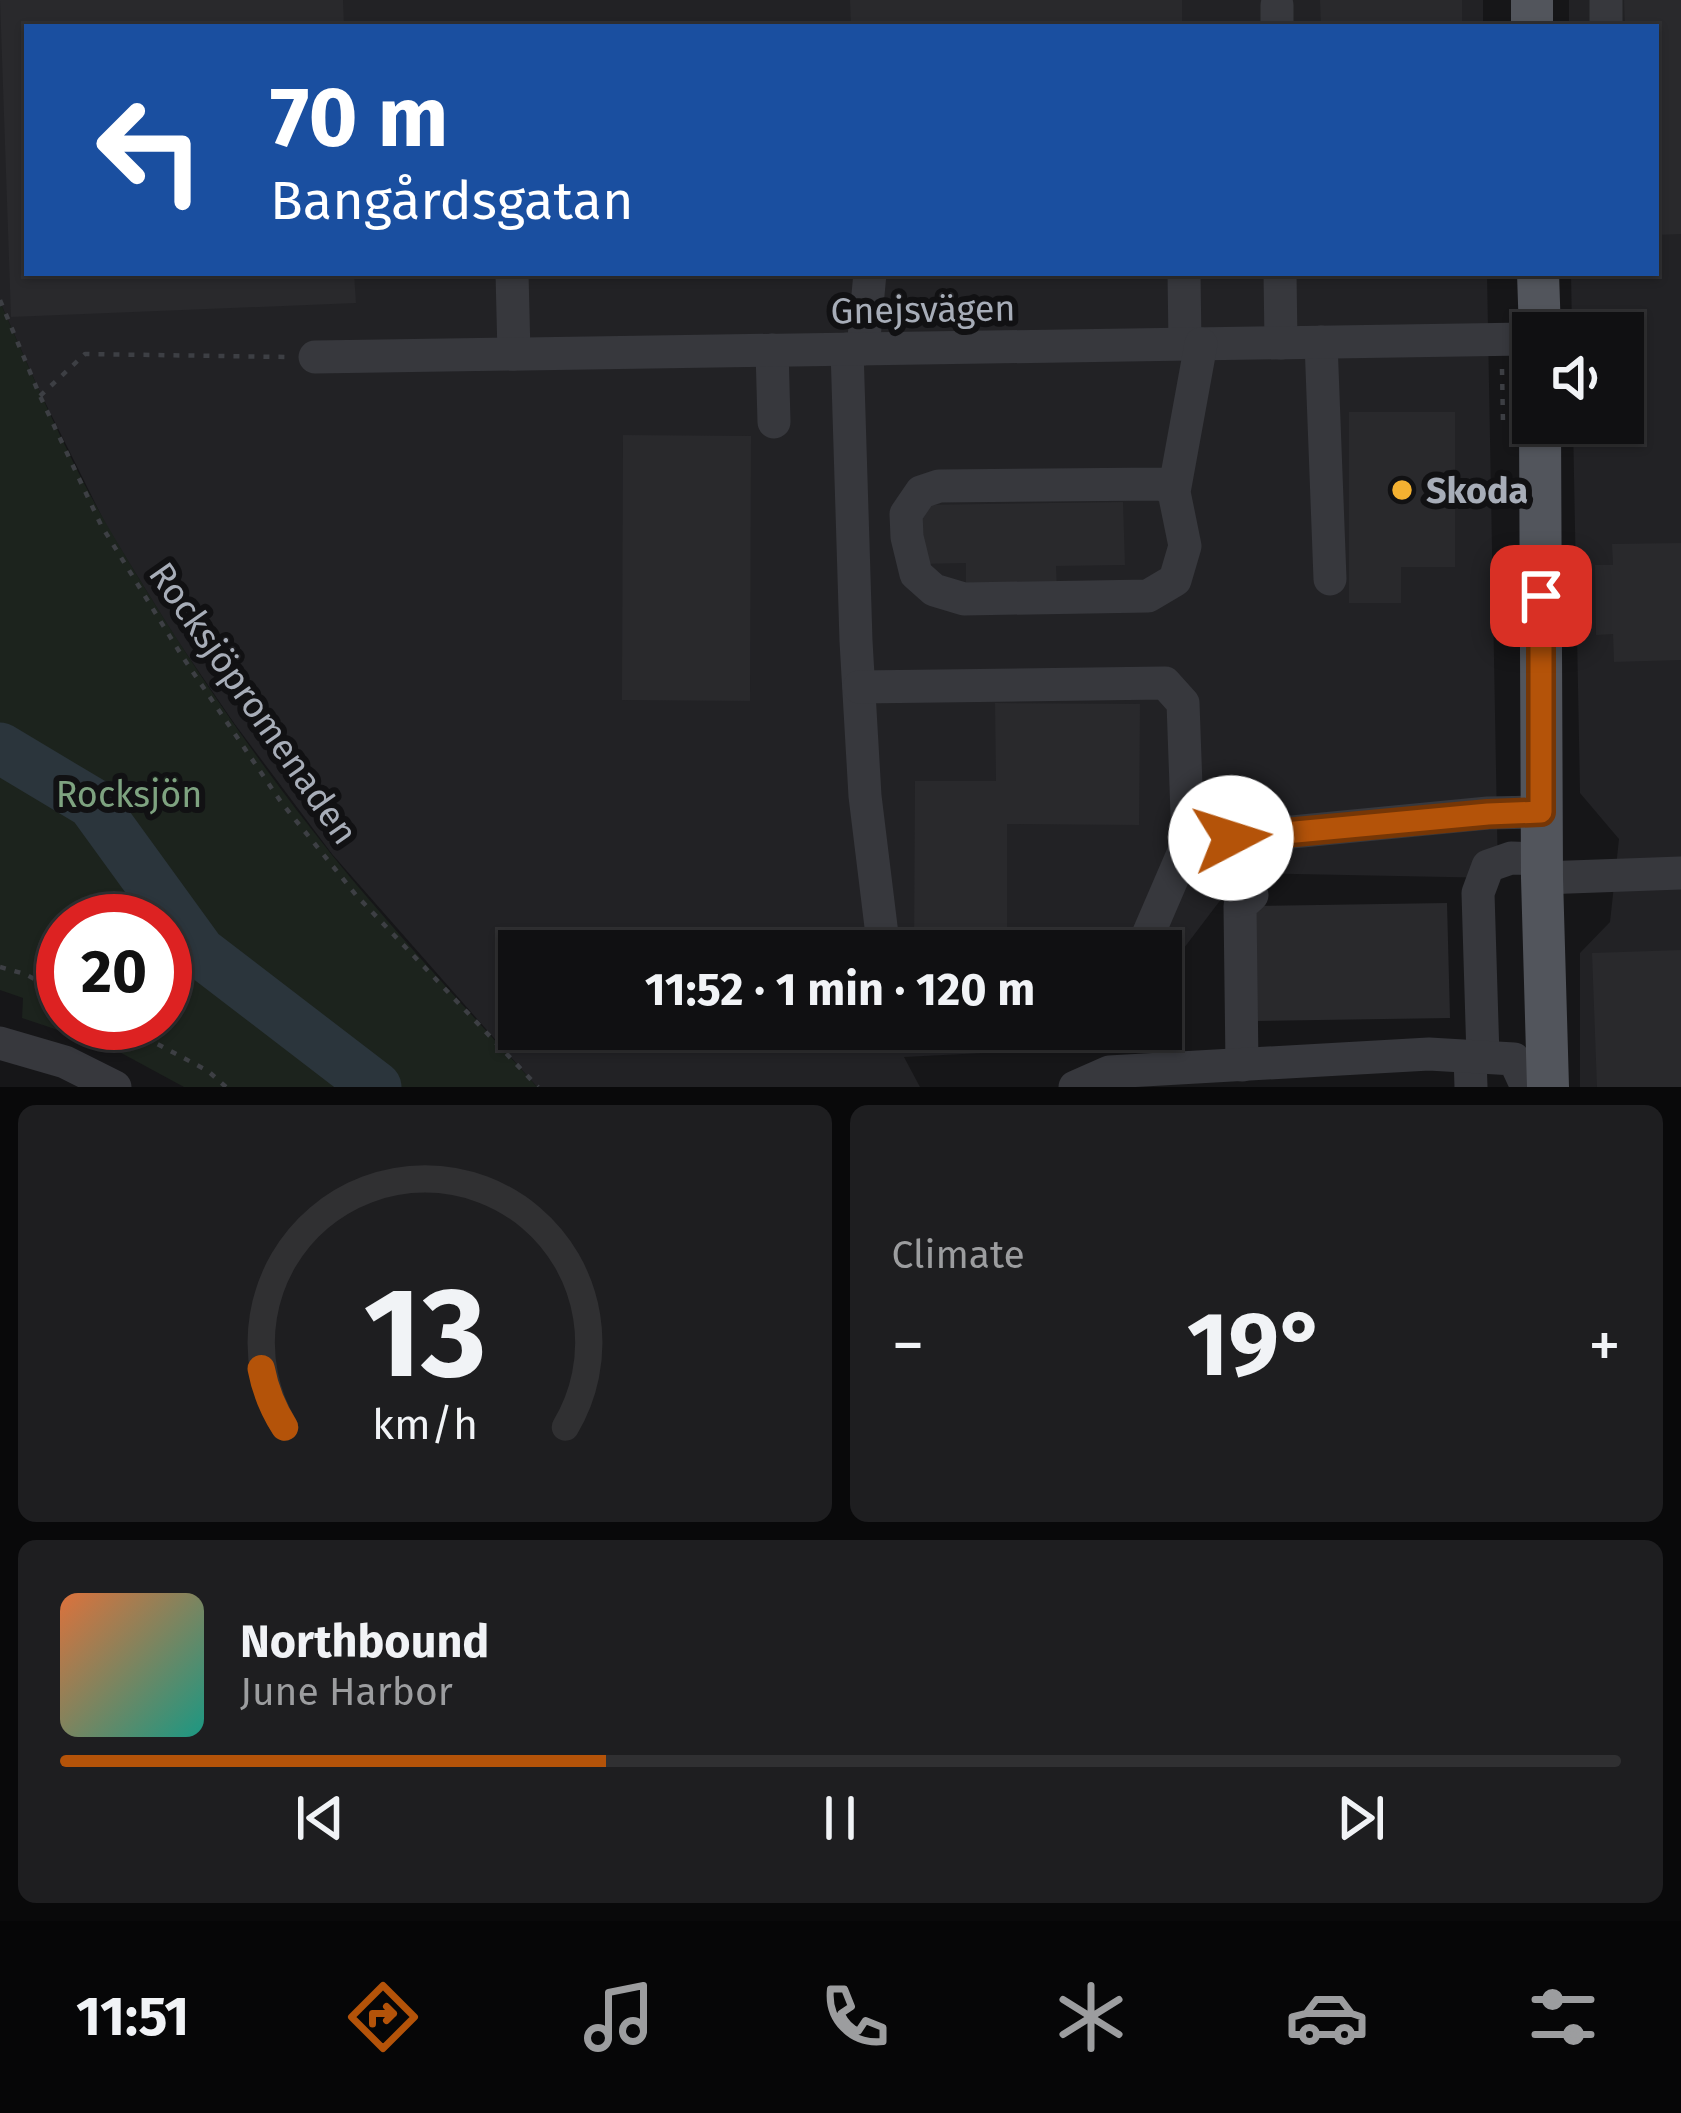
<!DOCTYPE html>
<html lang="en">
<head>
<meta charset="utf-8">
<style>
	:root { --surface:#101012; --page:#1e1e20; --text:#f1f3f6; --muted:#9c9d9f; --line:#303032; --accent:#b45309 }
	body { margin:0; font-family:"Fira Sans",sans-serif; background:var(--page); color:var(--text); height:100vh; display:flex; flex-direction:column; font-size:45px; white-space:nowrap }
	* { box-sizing:border-box; margin:0 }
	p { font-size:39px; color:var(--muted) }
	.icon { flex:none; width:66px; height:66px; fill:none; stroke:currentColor; stroke-width:2; stroke-linecap:round; stroke-linejoin:round }
	.map { position:relative; height:1087px; overflow:hidden }
	.details { display:flex; flex-direction:column; gap:18px; padding:18px; background:#09090a; flex:1 }
	.details>* { flex:none }
	.banner { position:absolute; left:24px; top:24px; width:1635px; height:252px; border-radius:0px; box-shadow:0 3px 9px #0004,0 0 0 3px var(--line); background:#1a4fa0; color:#fff; overflow:hidden }
	.controls { position:absolute; left:1512px; top:312px; display:grid; gap:24px }
	.controls a { display:grid; place-items:center; width:132px; height:132px; border-radius:0px; background:var(--surface); box-shadow:0 3px 9px #0004,0 0 0 3px var(--line); font-size:60px }
	.speed { position:absolute; left:36px; top:894px; display:flex; gap:24px; font-size:60px; font-weight:700; text-align:center }
	.speed>* { display:grid; place-content:center; width:156px; height:156px; border-radius:50%; background:var(--surface); box-shadow:0 3px 9px #0004,0 0 0 3px var(--line); line-height:1 }
	.speed .limit { border:18px solid #d22; background:#fff; color:#111 }
	.pin { position:absolute; display:grid; place-items:center; width:102px; height:102px; color:#fff; margin:-51px; border-radius:24px; box-shadow:0 6px 18px #0006 }
	.me { position:absolute; width:132px; margin:-66px; rotate:85deg; stroke-linejoin:round; filter:drop-shadow(0 0 9px #0008) }
	.turn { display:flex; align-items:center; gap:42px; height:252px; padding:0 48px; font-size:54px }
	.turn .icon { width:156px; height:156px; stroke-width:2.5 }
	.turn b { display:block; font-size:84px; line-height:102px }
	.big { font-size:90px; font-weight:700; line-height:1.1 }
	.details .tile { flex:1; display:flex; flex-direction:column; justify-content:center; gap:18px; min-width:0; padding:0 42px; border-radius:18px; background:var(--page) }
	.details .dial { align-items:center; gap:0 }
	.dial svg { height:312px; overflow:visible; fill:none; stroke:var(--line); stroke-width:7; stroke-linecap:round; text-anchor:middle }
	.dial text { fill:var(--text); stroke:none }
	.song { display:flex; align-items:center; gap:36px }
	.cover { width:144px; height:144px; border-radius:18px; background:linear-gradient(135deg,hsl(20 70% 55%),hsl(170 70% 35%)) }
	.played { height:12px; border-radius:6px; background:linear-gradient(90deg,var(--accent) 35%,var(--line) 35%) }
	.keys { display:flex; justify-content:space-around; direction:ltr }
	.heat { display:flex; justify-content:space-between; align-items:center; font-size:66px; direction:ltr }
	.details .tiles { flex:1; display:grid; gap:18px; grid-template-columns:1fr 1fr }
	.tile:last-child { grid-column:span 2 }
	.trip { position:absolute; left:498px; top:930px; width:684px; height:120px; border-radius:0px; background:var(--surface); box-shadow:0 3px 9px #0004,0 0 0 3px var(--line); font-weight:700; line-height:120px; text-align:center }
	.tab-bar { display:flex; height:192px; justify-content:space-around; align-items:center; background:#060607; color:var(--muted) }
	.tab-bar .icon { width:84px; height:84px }
	.tab-bar .active { color:var(--accent) }
	.tab-bar b { font-size:54px; color:var(--text) }
	.map>svg:first-child { display:block }
	.built { fill:#222225; fill-rule:evenodd }
	.green { fill:#1c231d; fill-rule:evenodd }
	.lines { fill:none; stroke-linecap:round; stroke-linejoin:round }
	.river { stroke:#2b353c; stroke-width:51 }
	.building { fill:#29292c }
	.path { stroke:#3d3f44; stroke-width:4.5; stroke-dasharray:6 9; stroke-linecap:butt }
	.minor { stroke:#37383d; stroke-width:33 }
	.major { stroke:#52555c; stroke-width:42 }
	.route-casing { stroke:#753606; stroke-width:30 }
	.route { stroke:#b45309; stroke-width:21 }
	.poi-dot { fill:#f4b131; stroke:#111113; stroke-width:4.5 }
	.labels { text-anchor:middle; stroke-width:12; stroke-linejoin:round; paint-order:stroke }
	.street-label { font-size:36px; fill:#a7adb8; stroke:#111113 }
	.poi-label { font-size:36px; font-weight:bold; fill:#a7adb8; stroke:#111113; text-anchor:start }
	.park-label { font-size:36px; fill:#7ea380; stroke:#111113 }
</style>
</head>
<body>
<div class="map">
<svg width="1681" height="1087" viewBox="0 0 1681 1087">
	<rect width="100%" height="100%" fill="#161618"/>
	<!-- built -->
	<g class="built">
		<path d="M0,0H1483V27H27V273H1487L1498,878L1241,873L1181,952L1178,1043L904,1057L920,1087H537L332,854L234,723L175,637L107,527L38,388L0,302ZM519,951H1161V1029H519Z"/>
		<path d="M1569,0H1681V1087H1580V953L1610,922L1619,839L1580,793L1573,423H1623V333H1572L1571,273H1656V27H1569Z"/>
	</g>
	<!-- green -->
	<path class="green" d="M0,302C34,379 68,459 111,532C177,644 250,753 332,855C397,935 468,1010 537,1087H184L112,1048L22,1018L23,998L0,990ZM63,921H165V1023H63Z"/>
	<g class="lines">
		<!-- river -->
		<path class="river" d="M0,748L92,803L200,952L376,1087"/>
	</g>
	<!-- building -->
	<g class="building">
		<path d="M0,0H343L344,27H27V273H354L356,303L11,317Z"/>
		<path d="M850,0H1182V27H851Z"/>
		<path d="M1320,0H1462V27H1321Z"/>
		<path d="M1624,0H1681V234L1656,235V27H1625Z"/>
		<path d="M1349,412H1455V567H1401V603H1349Z"/>
		<path d="M623,435L751,436L750,701L622,700Z"/>
		<path d="M1123,502L1125,565L1056,566L1057,591L966,592V563L919,564L918,505Z"/>
		<path d="M1681,543V660L1614,662L1613,634L1596,635L1595,565H1613L1612,544Z"/>
		<path d="M995,703L1140,704L1139,825L1007,824V951H914L915,781H996Z"/>
		<path d="M1447,903L1450,1018L1255,1021L1253,906Z"/>
		<path d="M1681,950V1087H1597L1592,953Z"/>
	</g>
	<g class="lines">
		<!-- path -->
		<g class="path">
			<path d="M0,300L40,396L101,525L182,656L281,802L356,895L538,1087"/>
			<path d="M1502,369L1503,423"/>
			<path d="M40,396L85,354L288,357"/>
			<path d="M0,967L25,974L63,994"/>
			<path d="M118,1023L208,1071L226,1087"/>
		</g>
		<!-- minor -->
		<g class="minor">
			<path d="M1606,0V27"/>
			<path d="M1277,5V27"/>
			<path d="M512,273L514,354"/>
			<path d="M1184,273L1185,344"/>
			<path d="M1280,273L1281,343"/>
			<path d="M1321,342L1330,579"/>
			<path d="M847,349L856,641L865,796L884,951"/>
			<path d="M863,349L870,273"/>
			<path d="M772,350L774,422"/>
			<path d="M315,357L1533,339"/>
			<path d="M1174,492L1185,546L1175,580L1148,596L964,599L934,590L916,574L907,537L906,514L921,492L939,486L1163,484L1174,492L1201,344"/>
			<path d="M859,687L1165,683L1183,703L1188,842"/>
			<path d="M1542,878L1681,873"/>
			<path d="M1141,951L1188,842L1488,813L1541,812"/>
			<path d="M0,1043L65,1062L115,1087"/>
			<path d="M1470,1056L1471,1087"/>
			<path d="M1483,1057L1478,893L1488,866L1511,858L1542,859"/>
			<path d="M1242,1065L1240,906L1252,895"/>
			<path d="M1075,1087L1109,1072L1429,1054L1514,1059L1527,1087"/>
		</g>
		<!-- major -->
		<g class="major">
			<path d="M1532,0V27"/>
			<path d="M1538,273L1540,333"/>
			<path d="M1540,423L1542,878L1548,1087"/>
		</g>
	</g>
	<g class="lines">
		<defs>
			<path id="route" d="M1231,838L1488,814L1541,812V596"/>
		</defs>
		<!-- route casing -->
		<use href="#route" class="route-casing"/>
		<!-- route -->
		<use href="#route" class="route"/>
	</g>
	<!-- markers -->
	<circle class="poi-dot" cx="1402" cy="490" r="12"/>
	<g class="labels">
		<!-- street labels -->
		<g class="street-label">
			<text transform="translate(923 309) rotate(-1)" y="13">Gnejsvägen</text>
			<text transform="translate(254 703) rotate(55)" y="13">Rocksjöpromenaden</text>
		</g>
		<!-- poi labels -->
		<g class="poi-label">
			<text x="1426" y="503">Skoda</text>
		</g>
		<!-- park labels -->
		<g class="park-label">
			<text x="129" y="807">Rocksjön</text>
		</g>
	</g>
</svg>
<div class="controls">
<a><svg class="icon" aria-label="sound" viewBox="0 0 24 24"><path d="M4 9h4l5-4v14l-5-4H4zM17 9q2 3 0 6"/></svg></a>
</div>
<div class="speed"><div class="limit">20</div></div>
<div class="pin" style="left:1541px;top:596px;background:#d93025"><svg class="icon" aria-label="arrive" viewBox="0 0 24 24"><path d="M6 21V4h12l-3 4 3 4H6"/></svg></div>
<svg class="me" style="left:1231px;top:838px" viewBox="-20 -20 40 40"><circle r="19" fill="#fff"/><path d="M0-13L10 11 0 6-10 11z" fill="#b45309"/></svg>
<div class="trip">11:52 · 1 min · 120 m</div>
<div class="banner">
<div class="turn"><svg class="icon" aria-label="left" viewBox="0 0 24 24"><path d="M17 20v-9H6M10 6l-5 5 5 5"/></svg><div><b>70 m</b>Bangårdsgatan</div></div>
</div>
</div>
<section class="details">
<div class="tiles">
<div class="tile dial"><svg viewBox="0 0 100 80">
<path d="M14 69A42 42 0 1 1 86 69"/>
<path d="M14 69A42 42 0 0 1 8 54" stroke="#b45309"/>
<text x="50" y="56" font-size="32" font-weight="700">13</text>
<text x="50" y="72" font-size="11">km/h</text>
</svg></div>
<div class="tile"><p>Climate</p>
<div class="heat"><a>−</a><b class="big">19°</b><a>+</a></div>
</div>
<div class="tile">
<div class="song"><i class="cover"></i><div><b>Northbound</b><p>June Harbor</p></div></div>
<div class="played"></div>
<div class="keys"><svg class="icon" aria-label="previous" viewBox="0 0 24 24"><path d="M18 5L8 12l10 7zM5 5v14"/></svg><svg class="icon" aria-label="pause" viewBox="0 0 24 24"><path d="M8 5v14M16 5v14"/></svg><svg class="icon" aria-label="next" viewBox="0 0 24 24"><path d="M6 5l10 7-10 7zM19 5v14"/></svg></div>
</div>
</div>
</section>
<nav class="tab-bar">
<b>11:51</b>
<svg class="icon active" aria-label="directions" viewBox="0 0 24 24"><path d="M12 3l9 9-9 9-9-9zM9 14v-3h6M13 9l2 2-2 2"/></svg>
<svg class="icon" aria-label="music" viewBox="0 0 24 24"><path d="M9 18V5l10-2v13"/><circle cx="6" cy="18" r="3"/><circle cx="16" cy="16" r="3"/></svg>
<svg class="icon" aria-label="phone" viewBox="0 0 24 24"><path d="M5 4h4l2 5-3 2q2 4 5 5l2-3 5 2v4C11 20 4 13 5 4z"/></svg>
<svg class="icon" aria-label="climate" viewBox="0 0 24 24"><path d="M12 3v18M4 7l16 10M4 17L20 7"/></svg>
<svg class="icon" aria-label="car" viewBox="0 0 24 24"><path d="M5 17H2v-5l4-1 3-4h7l3 4 3 1v5h-3M9 17h6M6 11h13"/><circle cx="7" cy="17" r="2"/><circle cx="17" cy="17" r="2"/></svg>
<svg class="icon" aria-label="filters" viewBox="0 0 24 24"><path d="M4 7h16M4 17h16"/><circle cx="9" cy="7" r="2"/><circle cx="15" cy="17" r="2"/></svg>
</nav>
</body>
</html>
